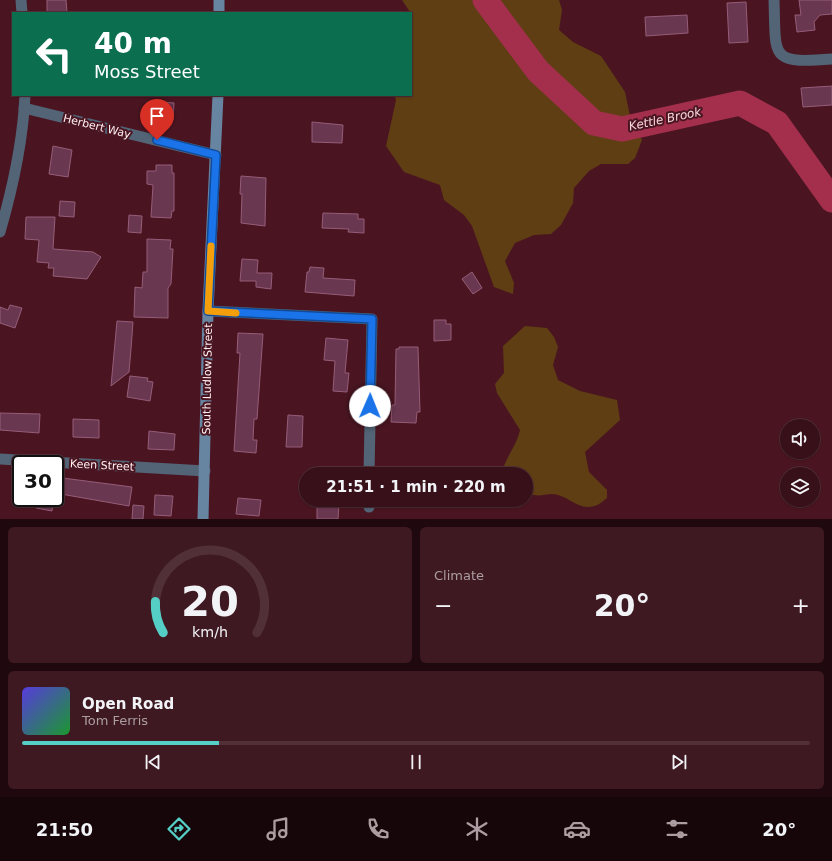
<!DOCTYPE html>
<html lang="en">
<head>
<meta charset="utf-8">
<style>
	:root { --surface:#381019; --page:#3f1922; --text:#f1f3f6; --muted:#ab9da2; --line:#523038; --accent:#55cec6 }
	body { margin:0; font-family:"DejaVu Sans",sans-serif; background:var(--page); color:var(--text); height:100vh; display:flex; flex-direction:column; font-size:15px; white-space:nowrap }
	* { box-sizing:border-box; margin:0 }
	p { font-size:13px; color:var(--muted) }
	.icon { flex:none; width:22px; height:22px; fill:none; stroke:currentColor; stroke-width:2; stroke-linecap:round; stroke-linejoin:round }
	.map { position:relative; height:519px; overflow:hidden }
	.sheet { display:flex; flex-direction:column; gap:8px; padding:8px; background:#1f090e; flex:1 }
	.sheet>* { flex:none }
	.hud { position:absolute; left:12px; top:12px; width:400px; height:84px; border-radius:0px; box-shadow:0 1px 3px #0004,0 0 0 1px var(--line); background:#0b6e4f; color:#fff; overflow:hidden }
	.controls { position:absolute; left:780px; top:419px; display:grid; gap:8px }
	.controls a { display:grid; place-items:center; width:40px; height:40px; border-radius:50%; background:var(--surface); box-shadow:0 1px 3px #0004,0 0 0 1px var(--line); font-size:20px }
	.speed { position:absolute; left:12px; top:455px; display:flex; gap:8px; font-size:20px; font-weight:700; text-align:center }
	.speed>* { display:grid; place-content:center; width:52px; height:52px; border-radius:50%; background:var(--surface); box-shadow:0 1px 3px #0004,0 0 0 1px var(--line); line-height:1 }
	.speed .limit { border:2px solid #111; border-radius:6px; background:#fff; color:#111 }
	.pin { position:absolute; display:grid; place-items:center; width:34px; height:34px; color:#fff; margin:-41px -17px; border-radius:50% 50% 50% 0; rotate:-45deg; box-shadow:0 0 4px #0007 }
	.pin .icon { rotate:45deg }
	.me { position:absolute; width:44px; margin:-22px; rotate:1deg; stroke-linejoin:round; filter:drop-shadow(0 0 3px #0008) }
	.turn { display:flex; align-items:center; gap:14px; height:84px; padding:0 16px; font-size:18px }
	.turn .icon { width:52px; height:52px; stroke-width:2.5 }
	.turn b { display:block; font-size:28px; line-height:34px }
	.big { font-size:30px; font-weight:800; line-height:1.1 }
	.sheet .card { flex:1; display:flex; flex-direction:column; justify-content:center; gap:6px; min-width:0; padding:0 14px; border-radius:6px; background:var(--page) }
	.sheet .dial { align-items:center; gap:0 }
	.dial svg { height:104px; overflow:visible; fill:none; stroke:var(--line); stroke-width:7; stroke-linecap:round; text-anchor:middle }
	.dial text { fill:var(--text); stroke:none }
	.song { display:flex; align-items:center; gap:12px }
	.cover { width:48px; height:48px; border-radius:6px; background:linear-gradient(135deg,hsl(250 70% 55%),hsl(130 70% 35%)) }
	.played { height:4px; border-radius:2px; background:linear-gradient(90deg,var(--accent) 25%,var(--line) 25%) }
	.keys { display:flex; justify-content:space-around; direction:ltr }
	.heat { display:flex; justify-content:space-between; align-items:center; font-size:22px; direction:ltr }
	.sheet .tiles { flex:1; display:grid; gap:8px; grid-template-columns:1fr 1fr }
	.card:last-child { grid-column:span 2 }
	.trip { position:absolute; left:299px; top:467px; width:234px; height:40px; border-radius:20px; background:var(--surface); box-shadow:0 1px 3px #0004,0 0 0 1px var(--line); font-weight:800; line-height:40px; text-align:center }
	.menu { display:flex; height:64px; justify-content:space-around; align-items:center; background:#16060a; color:var(--muted) }
	.menu .icon { width:28px; height:28px }
	.menu .current { color:var(--accent) }
	.menu b { font-size:18px; color:var(--text) }
	.map>svg:first-child { display:block }
	.green { fill:#5f3e13 }
	.lines { fill:none; stroke-linecap:round; stroke-linejoin:round }
	.river { stroke:#a32f4d; stroke-width:25 }
	.building { fill:#6a3751; stroke:#955d78 }
	.minor { stroke:#526476; stroke-width:11 }
	.secondary { stroke:#6784a1; stroke-width:11 }
	.route-casing { stroke:#114b97; stroke-width:10 }
	.route { stroke:#1a73e8; stroke-width:7 }
	.slow { stroke:#f59e0b; stroke-width:7 }
	.labels { text-anchor:middle; stroke-width:4; stroke-linejoin:round; paint-order:stroke }
	.street-label { font-size:11px; fill:#fff0f2; stroke:#4a1521 }
	.water-label { font-size:12px; font-style:italic; fill:#f7d7db; stroke:#4a1521 }
</style>
</head>
<body>
<div class="map">
<svg width="832" height="519" viewBox="0 0 832 519">
	<rect width="100%" height="100%" fill="#4a1521"/>
	<!-- green -->
	<g class="green">
		<path d="M402,0H559L562,10L559,30L573,42L601,56L625,92L630,116L642,140L635,158L628,164H601L589,171L574,188L573,203L561,225L551,234L534,235L515,243L505,261L514,283L513,294L494,287L472,226L464,215L444,200L440,185L404,172L386,146L396,100L394,95H411L412,15Z"/>
		<path d="M525,326L547,328L554,337L558,347L553,365L558,380L580,391L617,400L620,420L585,452L589,472L607,490V498C601,503 596,507 588,507C576,507 564,494 552,494C543,494 534,499 526,490V474H511L504,466C509,453 517,444 520,430L497,393L495,384L504,373L503,346Z"/>
	</g>
	<g class="lines">
		<!-- river -->
		<path class="river" d="M485,0L538,71L594,123L622,129L740,103L777,123L832,200"/>
	</g>
	<!-- building -->
	<g class="building">
		<path d="M47,0H66L67,12L47,13Z"/>
		<path d="M799,0H832V14L820,15L814,22L815,30L797,32L795,15H801Z"/>
		<path d="M746,2L748,42L729,43L727,3Z"/>
		<path d="M687,15L688,33L646,36L645,17Z"/>
		<path d="M832,86V105L803,107L801,88Z"/>
		<path d="M150,101L174,103L173,120L155,119V114H149Z"/>
		<path d="M312,122L343,125L342,143L312,142Z"/>
		<path d="M53,146L72,150L68,177L49,174Z"/>
		<path d="M156,165H172V173H174V211H172L171,218L151,217L153,185L147,184V171H156Z"/>
		<path d="M241,176L266,178L265,226L241,223L242,194H240Z"/>
		<path d="M60,201L75,202L74,217L59,216Z"/>
		<path d="M323,213L358,214V219H364V233L348,232L349,229L322,228Z"/>
		<path d="M129,215L142,216L141,233L128,232Z"/>
		<path d="M26,217H55L53,249L93,252L101,257L87,279L53,276L54,268H48L49,263L37,262L39,240L25,239Z"/>
		<path d="M147,239L171,240L170,249H173L171,284L168,288V318L134,317L135,287L142,288L143,272H147Z"/>
		<path d="M242,259L258,260L257,273H272L271,289L256,287V281H240Z"/>
		<path d="M310,267L324,268L323,278L355,280L354,296L305,292L307,272H309Z"/>
		<path d="M472,272L482,288L473,294L462,279Z"/>
		<path d="M10,305L22,308L15,328L0,323V307L8,310Z"/>
		<path d="M434,320H446V324H451V340L434,341Z"/>
		<path d="M117,321L133,322L131,349L129,372L111,386Z"/>
		<path d="M238,333L263,334L257,419H254L253,440H257L256,453L234,451L240,353H237Z"/>
		<path d="M326,338L348,340L345,373H349L347,392L333,391L335,361L324,360Z"/>
		<path d="M399,347H418L420,412H417L416,423L391,422L392,405H395L396,349H399Z"/>
		<path d="M130,376L148,378L147,381L153,382L150,401L127,397Z"/>
		<path d="M0,413L40,414L39,433L0,430Z"/>
		<path d="M288,415L303,416L302,447H286Z"/>
		<path d="M73,419L99,420V438L73,437Z"/>
		<path d="M149,431L175,434L174,450L148,449Z"/>
		<path d="M55,477L132,487L129,506L55,493Z"/>
		<path d="M155,495L173,496L171,516L154,515Z"/>
		<path d="M37,498H54L52,511L36,508Z"/>
		<path d="M238,498L261,500L259,516L236,514Z"/>
		<path d="M317,504H339L338,519H317Z"/>
		<path d="M133,505L144,506L143,519H132Z"/>
	</g>
	<g class="lines">
		<!-- minor -->
		<g class="minor">
			<path d="M21,0L22,13"/>
			<path d="M774,0C776,58 769,64 832,59"/>
			<path d="M24,108L216,155"/>
			<path d="M0,232C13,187 23,142 25,95"/>
			<path d="M208,311L372,319L369,474"/>
			<path d="M0,459L205,471"/>
			<path d="M369,507V500"/>
		</g>
		<!-- secondary -->
		<g class="secondary">
			<path d="M219,0V13"/>
			<path d="M203,519L208,311L218,95"/>
		</g>
	</g>
	<g class="lines">
		<defs>
			<path id="route" d="M157,140L216,155L208,311L372,319L370,406"/>
		</defs>
		<!-- route casing -->
		<use href="#route" class="route-casing"/>
		<!-- route -->
		<use href="#route" class="route"/>
		<!-- slow -->
		<path class="slow" d="M211,246L208,311L236,313"/>
	</g>
	<g class="labels">
		<!-- street labels -->
		<g class="street-label">
			<text transform="translate(97 126) rotate(14)" y="4">Herbert Way</text>
			<text transform="translate(207 379) rotate(-89)" y="4">South Ludlow Street</text>
			<text transform="translate(102 465) rotate(3)" y="4">Keen Street</text>
		</g>
		<!-- water labels -->
		<g class="water-label">
			<text transform="translate(665 119) rotate(-12)" y="4">Kettle Brook</text>
		</g>
	</g>
</svg>
<div class="controls">
<a><svg class="icon" aria-label="sound" viewBox="0 0 24 24"><path d="M4 9h4l5-4v14l-5-4H4zM17 9q2 3 0 6"/></svg></a>
<a><svg class="icon" aria-label="layers" viewBox="0 0 24 24"><path d="M12 4l9 5-9 5-9-5zM3 14l9 5 9-5"/></svg></a>
</div>
<div class="speed"><div class="limit">30</div></div>
<div class="pin" style="left:157px;top:140px;background:#d93025"><svg class="icon" aria-label="arrive" viewBox="0 0 24 24"><path d="M6 21V4h12l-3 4 3 4H6"/></svg></div>
<svg class="me" style="left:370px;top:406px" viewBox="-20 -20 40 40"><circle r="19" fill="#fff"/><path d="M0-13L10 11 0 6-10 11z" fill="#1a73e8"/></svg>
<div class="trip">21:51 · 1 min · 220 m</div>
<div class="hud">
<div class="turn"><svg class="icon" aria-label="left" viewBox="0 0 24 24"><path d="M17 20v-9H6M10 6l-5 5 5 5"/></svg><div><b>40 m</b>Moss Street</div></div>
</div>
</div>
<section class="sheet">
<div class="tiles">
<div class="card dial"><svg viewBox="0 0 100 80">
<path d="M14 69A42 42 0 1 1 86 69"/>
<path d="M14 69A42 42 0 0 1 8 45" stroke="#55cec6"/>
<text x="50" y="56" font-size="32" font-weight="700">20</text>
<text x="50" y="72" font-size="11">km/h</text>
</svg></div>
<div class="card"><p>Climate</p>
<div class="heat"><a>−</a><b class="big">20°</b><a>+</a></div>
</div>
<div class="card">
<div class="song"><i class="cover"></i><div><b>Open Road</b><p>Tom Ferris</p></div></div>
<div class="played"></div>
<div class="keys"><svg class="icon" aria-label="previous" viewBox="0 0 24 24"><path d="M18 5L8 12l10 7zM5 5v14"/></svg><svg class="icon" aria-label="pause" viewBox="0 0 24 24"><path d="M8 5v14M16 5v14"/></svg><svg class="icon" aria-label="next" viewBox="0 0 24 24"><path d="M6 5l10 7-10 7zM19 5v14"/></svg></div>
</div>
</div>
</section>
<nav class="menu">
<b>21:50</b>
<svg class="icon current" aria-label="directions" viewBox="0 0 24 24"><path d="M12 3l9 9-9 9-9-9zM9 14v-3h6M13 9l2 2-2 2"/></svg>
<svg class="icon" aria-label="music" viewBox="0 0 24 24"><path d="M9 18V5l10-2v13"/><circle cx="6" cy="18" r="3"/><circle cx="16" cy="16" r="3"/></svg>
<svg class="icon" aria-label="phone" viewBox="0 0 24 24"><path d="M5 4h4l2 5-3 2q2 4 5 5l2-3 5 2v4C11 20 4 13 5 4z"/></svg>
<svg class="icon" aria-label="climate" viewBox="0 0 24 24"><path d="M12 3v18M4 7l16 10M4 17L20 7"/></svg>
<svg class="icon" aria-label="car" viewBox="0 0 24 24"><path d="M5 17H2v-5l4-1 3-4h7l3 4 3 1v5h-3M9 17h6M6 11h13"/><circle cx="7" cy="17" r="2"/><circle cx="17" cy="17" r="2"/></svg>
<svg class="icon" aria-label="filters" viewBox="0 0 24 24"><path d="M4 7h16M4 17h16"/><circle cx="9" cy="7" r="2"/><circle cx="15" cy="17" r="2"/></svg>
<b>20°</b>
</nav>
</body>
</html>
